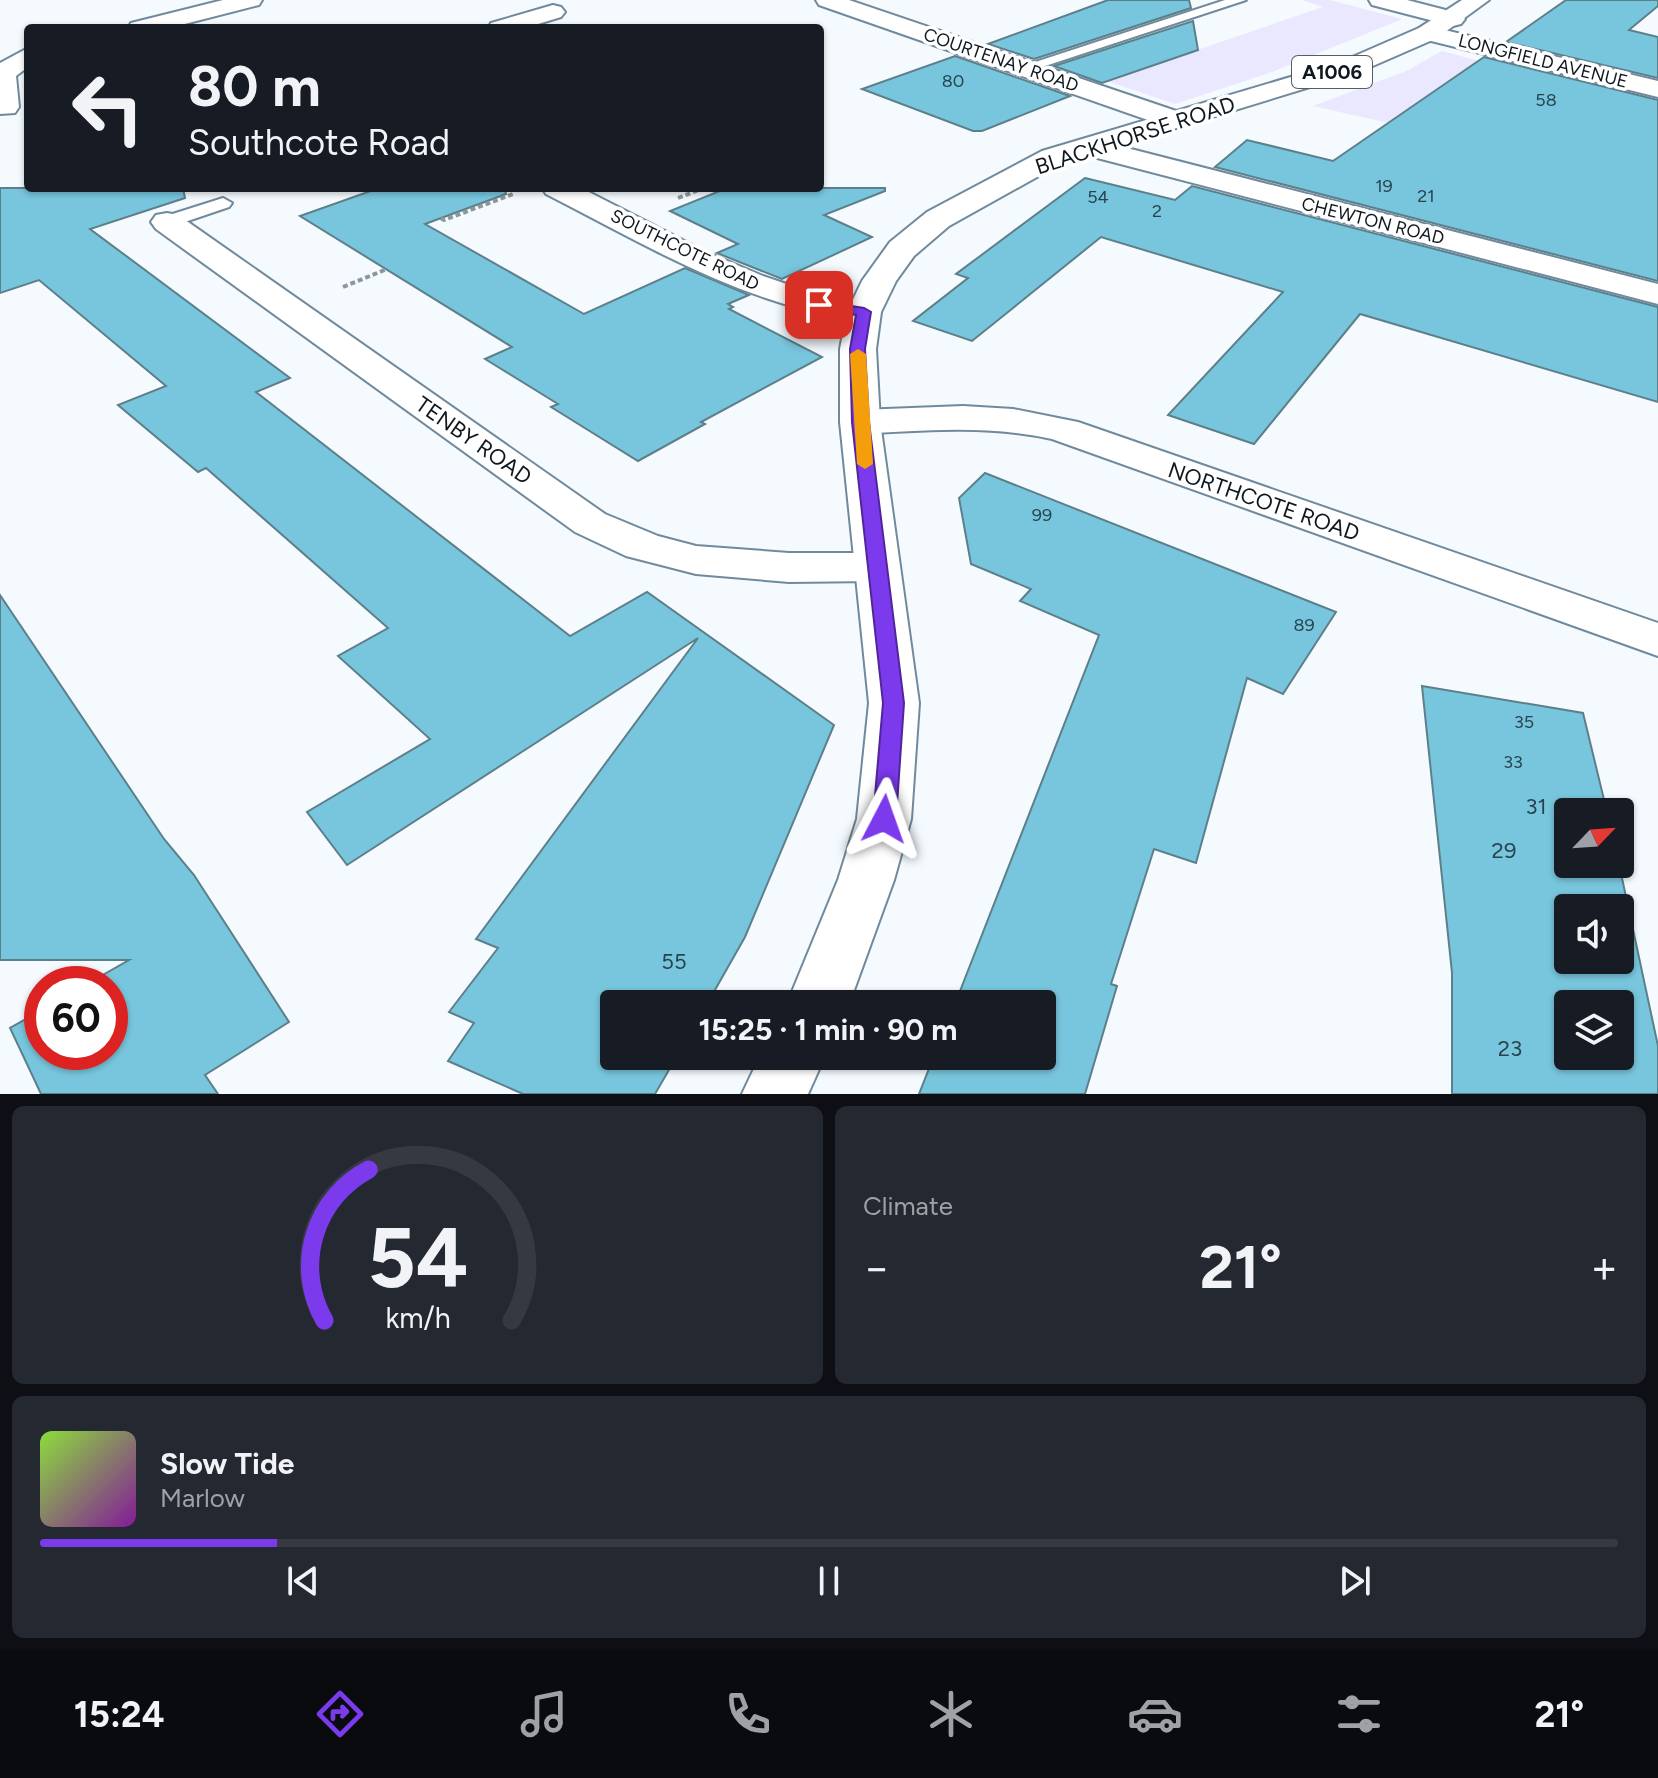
<!DOCTYPE html>
<html lang="en">
<head>
<meta charset="utf-8">
<style>
	:root { --surface:#171b24; --page:#242831; --text:#f1f3f6; --muted:#9ea1a6; --line:#363941; --accent:#7c3aed }
	body { margin:0; font-family:Figtree,sans-serif; background:var(--page); color:var(--text); height:100vh; display:flex; flex-direction:column; font-size:30px; white-space:nowrap }
	* { box-sizing:border-box; margin:0 }
	p { font-size:26px; color:var(--muted) }
	.icon { flex:none; width:44px; height:44px; fill:none; stroke:currentColor; stroke-width:2; stroke-linecap:round; stroke-linejoin:round }
	.map { position:relative; height:1094px; overflow:hidden }
	.sheet { display:flex; flex-direction:column; gap:12px; padding:12px; background:#0d0f14; flex:1 }
	.sheet>* { flex:none }
	.hud { position:absolute; left:24px; top:24px; width:800px; height:168px; border-radius:8px; box-shadow:0 2px 6px #0004; background:#171b24; color:var(--text); overflow:hidden }
	.needle { width:52px; rotate:65deg }
	.buttons { position:absolute; left:1554px; top:798px; display:grid; gap:16px }
	.buttons a { display:grid; place-items:center; width:80px; height:80px; border-radius:8px; background:var(--surface); box-shadow:0 2px 6px #0004; font-size:40px }
	.speed { position:absolute; left:24px; top:966px; display:flex; gap:16px; font-size:40px; font-weight:700; text-align:center }
	.speed>* { display:grid; place-content:center; width:104px; height:104px; border-radius:50%; background:var(--surface); box-shadow:0 2px 6px #0004; line-height:1 }
	.speed .limit { border:12px solid #d22; background:#fff; color:#111 }
	.pin { position:absolute; display:grid; place-items:center; width:68px; height:68px; color:#fff; margin:-34px; border-radius:16px; box-shadow:0 4px 12px #0006 }
	.me { position:absolute; width:88px; margin:-44px; rotate:4deg; stroke-linejoin:round; filter:drop-shadow(0 0 6px #0008) }
	.turn { display:flex; align-items:center; gap:28px; height:168px; padding:0 32px; font-size:36px }
	.turn .icon { width:104px; height:104px; stroke-width:2.5 }
	.turn b { display:block; font-size:56px; line-height:68px }
	.big { font-size:60px; font-weight:700; line-height:1.1 }
	.sheet .tile { flex:1; display:flex; flex-direction:column; justify-content:center; gap:12px; min-width:0; padding:0 28px; border-radius:12px; background:var(--page) }
	.sheet .dial { align-items:center; gap:0 }
	.dial svg { height:208px; overflow:visible; fill:none; stroke:var(--line); stroke-width:7; stroke-linecap:round; text-anchor:middle }
	.dial text { fill:var(--text); stroke:none }
	.song { display:flex; align-items:center; gap:24px }
	.cover { width:96px; height:96px; border-radius:12px; background:linear-gradient(135deg,hsl(90 70% 55%),hsl(290 70% 35%)) }
	.played { height:8px; border-radius:4px; background:linear-gradient(90deg,var(--accent) 15%,var(--line) 15%) }
	.keys { display:flex; justify-content:space-around; direction:ltr }
	.heat { display:flex; justify-content:space-between; align-items:center; font-size:44px; direction:ltr }
	.sheet .tiles { flex:1; display:grid; gap:12px; grid-template-columns:1fr 1fr }
	.tile:last-child { grid-column:span 2 }
	.trip { position:absolute; left:600px; top:990px; width:456px; height:80px; border-radius:8px; background:var(--surface); box-shadow:0 2px 6px #0004; font-weight:700; line-height:80px; text-align:center }
	.tabs { display:flex; height:128px; justify-content:space-around; align-items:center; background:#090b0e; color:var(--muted) }
	.tabs .icon { width:56px; height:56px }
	.tabs .current { color:var(--accent) }
	.tabs b { font-size:36px; color:var(--text) }
	.map>svg:first-child { display:block }
	.green { fill:#eae8fe }
	.building { fill:#78c6dd; stroke:#5d7f8a; stroke-width:2; fill-rule:evenodd }
	.lines { fill:none; stroke-linecap:round; stroke-linejoin:round }
	.service-casing { stroke:#708a9d; stroke-width:4 }
	.minor-casing { stroke:#708a9d; stroke-width:4 }
	.primary-casing { stroke:#708a9d; stroke-width:4 }
	.path { stroke:#8e969b; stroke-width:4; stroke-dasharray:5 3; stroke-linecap:butt }
	.service { fill:#fff; fill-rule:evenodd }
	.minor { fill:#fff; fill-rule:evenodd }
	.primary { fill:#fff; fill-rule:evenodd }
	.route { fill:#7c3aed; stroke:#51269a; stroke-width:2 }
	.slow { fill:#f59e0b }
	.labels { text-anchor:middle; stroke-width:7; stroke-linejoin:round; paint-order:stroke }
	.far-street-label { font-size:18px; fill:#0e181f; stroke:#fff }
	.number-label { font-size:18px; fill:#28444e }
	.shield { fill:#fff; stroke:#565d62; stroke-width:2 }
	.shield-label { font-size:20px; font-weight:bold; fill:#0e181f }
	.street-label { font-size:22px; fill:#0e181f; stroke:#fff }
	.near-number-label { font-size:22px; fill:#28444e }
</style>
</head>
<body>
<div class="map">
<svg width="1658" height="1094" viewBox="0 0 1658 1094">
	<rect width="100%" height="100%" fill="#f4fafe"/>
	<!-- green -->
	<g class="green">
		<path d="M1302,0H1330L1402,19L1272,72L1175,104L1062,66L1071,60L1118,77L1323,7Z"/>
		<path d="M1442,51L1490,64L1389,123L1313,106L1406,71Z"/>
	</g>
	<!-- building -->
	<g class="building">
		<path d="M1108,0H1189L1191,8L1034,59L988,44Z"/>
		<path d="M1566,0H1658V6L1629,30L1658,37V78L1506,42Z"/>
		<path d="M1193,21L1198,50L1102,83L1054,66Z"/>
		<path d="M955,56L1067,95L1070,96L982,131H973L862,89Z"/>
		<path d="M1484,57L1658,100V281L1215,167L1247,140L1333,161Z"/>
		<path d="M1085,178L1175,200L1192,186L1658,307V402L1360,314L1254,444L1168,415L1283,292L1101,237L972,341L913,321L968,278L956,274Z"/>
		<path d="M0,188H183L185,198L90,229L290,378L256,392L570,636L647,592L834,725L745,937L707,1004H614V1056H677L655,1094H523L448,1061L474,1023L449,1012L498,948L476,939L698,638L347,865L307,812L430,739L338,656L388,628L206,468L198,472L118,405L166,386L39,280L0,293Z"/>
		<path d="M379,188H505L506,194L425,224L584,314L685,268L749,295L728,304L733,307L729,309L822,357L701,422L705,424L638,461L551,407L558,404L485,359L512,347L300,216Z"/>
		<path d="M727,188H885V191L824,215L872,237L782,279L717,253L738,244L670,211Z"/>
		<path d="M985,473L1336,612L1283,694L1247,678L1196,863L1154,849L1111,984L1117,986L1085,1094H919L934,1056H1042V1004H955L1099,635L1020,601L1031,589L971,564L959,498Z"/>
		<path d="M0,595L164,839L194,875L289,1022L205,1075L218,1094H41L10,1028L42,1010V1052H110V984H87L129,960H0Z"/>
		<path d="M1422,686L1583,713L1607,812H1568V864H1619L1658,1046V1094H1452V973ZM1568,908H1620V960H1568ZM1568,1004H1620V1056H1568Z"/>
	</g>
	<g class="lines">
		<defs>
			<g id="service">
				<path d="M1225,0H1246L1030,71H1020L1017,68Z"/>
				<path d="M223,198L232,203L229,207L167,228L158,222L160,218Z"/>
			</g>
			<g id="minor">
				<path d="M223,0H262L259,5L169,28H128L131,23Z"/>
				<path d="M816,0H849L1185,114L1189,120L1185,126L1175,128L1165,126L819,5Z"/>
				<path d="M1369,0H1407L1461,14L1465,19L1461,24L1453,26L1372,5Z"/>
				<path d="M553,5L561,7L565,12L561,17L525,28H488L491,23Z"/>
				<path d="M1428,26L1658,81V97L1419,38L1416,33L1419,28Z"/>
				<path d="M28,48V67L16,76L19,107L15,113L0,114V63Z"/>
				<path d="M1088,138L1658,284V304L1078,153L1074,147L1078,141Z"/>
				<path d="M542,188H581L706,252L763,276L810,292L876,305L881,312L876,319L864,322C745,305 651,248 546,194Z"/>
				<path d="M167,213L178,215L605,514L658,536L696,546L789,553H876L892,557L898,567L892,577L876,581L789,582L696,574L626,556L575,532L156,229L151,222L156,215Z"/>
				<path d="M963,406L1013,409L1078,422L1658,623V656L1052,439C989,425 924,430 860,434L846,430L840,422L846,414L860,410Z"/>
			</g>
			<g id="primary">
				<path d="M1462,0H1489L1437,38L1359,72L1062,163L949,226L914,256L896,281L881,312L876,349L880,422L919,703L911,819L894,880L849,1004H787L838,880L857,819L869,703L840,422V349L847,312L862,281L890,242L927,212L1042,151L1341,62L1419,28Z"/>
				<path d="M760,1056H825L808,1094H742Z"/>
			</g>
		</defs>
		<!-- service casing -->
		<use href="#service" class="service-casing"/>
		<!-- minor casing -->
		<use href="#minor" class="minor-casing"/>
		<!-- primary casing -->
		<use href="#primary" class="primary-casing"/>
		<!-- path -->
		<g class="path">
			<path d="M678,198L704,188"/>
			<path d="M441,218L444,220L513,194"/>
			<path d="M343,287L387,269"/>
		</g>
		<!-- service -->
		<use href="#service" class="service"/>
		<!-- minor -->
		<use href="#minor" class="minor"/>
		<!-- primary -->
		<use href="#primary" class="primary"/>
	</g>
	<!-- route -->
	<path class="route" d="M819,301L864,308L871,312L865,349L869,422L904,703L896,819L892,825L884,828L876,825L873,819L883,703L852,422L850,349L856,315L814,308L812,305Z"/>
	<!-- slow -->
	<path class="slow" d="M858,349L866,354L873,464L865,469L857,464L850,354Z"/>
	<g class="labels">
		<!-- far-street labels -->
		<g class="far-street-label">
			<text transform="translate(1001 60) rotate(19)" y="6">COURTENAY ROAD</text>
			<text transform="translate(1543 61) rotate(14)" y="6">LONGFIELD AVENUE</text>
			<text transform="translate(1373 221) rotate(14)" y="6">CHEWTON ROAD</text>
			<text transform="translate(685 250) rotate(26)" y="6">SOUTHCOTE ROAD</text>
		</g>
		<!-- number labels -->
		<g class="number-label">
			<text x="953" y="87">80</text>
			<text x="1546" y="106">58</text>
			<text x="1384" y="192">19</text>
			<text x="1426" y="202">21</text>
			<text x="1098" y="203">54</text>
			<text x="1157" y="217">2</text>
			<text x="1042" y="521">99</text>
			<text x="1304" y="631">89</text>
			<text x="1524" y="728">35</text>
			<text x="1513" y="768">33</text>
		</g>
		<!-- shield labels -->
		<rect class="shield" x="1292" y="56" width="80" height="32" rx="6"/>
		<g class="shield-label">
			<text x="1332" y="79">A1006</text>
		</g>
		<!-- street labels -->
		<g class="street-label">
			<text transform="translate(1135 135) rotate(-18)" y="8">BLACKHORSE ROAD</text>
			<text transform="translate(474 440) rotate(35)" y="8">TENBY ROAD</text>
			<text transform="translate(1264 501) rotate(19)" y="8">NORTHCOTE ROAD</text>
		</g>
		<!-- near-number labels -->
		<g class="near-number-label">
			<text x="1536" y="814">31</text>
			<text x="1504" y="858">29</text>
			<text x="674" y="969">55</text>
			<text x="1510" y="1056">23</text>
		</g>
	</g>
</svg>
<div class="buttons">
<a><svg class="needle" viewBox="-14 -14 28 28"><path d="M0-13l5 13h-10z" fill="#e53935"/><path d="M0 13l5-13h-10z" fill="#9ea1a6"/></svg></a>
<a><svg class="icon" aria-label="sound" viewBox="0 0 24 24"><path d="M4 9h4l5-4v14l-5-4H4zM17 9q2 3 0 6"/></svg></a>
<a><svg class="icon" aria-label="layers" viewBox="0 0 24 24"><path d="M12 4l9 5-9 5-9-5zM3 14l9 5 9-5"/></svg></a>
</div>
<div class="speed"><div class="limit">60</div></div>
<div class="pin" style="left:819px;top:305px;background:#d93025"><svg class="icon" aria-label="arrive" viewBox="0 0 24 24"><path d="M6 21V4h12l-3 4 3 4H6"/></svg></div>
<svg class="me" style="left:884px;top:819px" viewBox="-20 -20 40 40"><path d="M0-17L14 15 0 8-14 15z" fill="#7c3aed" stroke="#fff" stroke-width="4"/></svg>
<div class="trip">15:25 · 1 min · 90 m</div>
<div class="hud">
<div class="turn"><svg class="icon" aria-label="left" viewBox="0 0 24 24"><path d="M17 20v-9H6M10 6l-5 5 5 5"/></svg><div><b>80 m</b>Southcote Road</div></div>
</div>
</div>
<section class="sheet">
<div class="tiles">
<div class="tile dial"><svg viewBox="0 0 100 80">
<path d="M14 69A42 42 0 1 1 86 69"/>
<path d="M14 69A42 42 0 0 1 31 11" stroke="#7c3aed"/>
<text x="50" y="56" font-size="32" font-weight="700">54</text>
<text x="50" y="72" font-size="11">km/h</text>
</svg></div>
<div class="tile"><p>Climate</p>
<div class="heat"><a>−</a><b class="big">21°</b><a>+</a></div>
</div>
<div class="tile">
<div class="song"><i class="cover"></i><div><b>Slow Tide</b><p>Marlow</p></div></div>
<div class="played"></div>
<div class="keys"><svg class="icon" aria-label="previous" viewBox="0 0 24 24"><path d="M18 5L8 12l10 7zM5 5v14"/></svg><svg class="icon" aria-label="pause" viewBox="0 0 24 24"><path d="M8 5v14M16 5v14"/></svg><svg class="icon" aria-label="next" viewBox="0 0 24 24"><path d="M6 5l10 7-10 7zM19 5v14"/></svg></div>
</div>
</div>
</section>
<nav class="tabs">
<b>15:24</b>
<svg class="icon current" aria-label="directions" viewBox="0 0 24 24"><path d="M12 3l9 9-9 9-9-9zM9 14v-3h6M13 9l2 2-2 2"/></svg>
<svg class="icon" aria-label="music" viewBox="0 0 24 24"><path d="M9 18V5l10-2v13"/><circle cx="6" cy="18" r="3"/><circle cx="16" cy="16" r="3"/></svg>
<svg class="icon" aria-label="phone" viewBox="0 0 24 24"><path d="M5 4h4l2 5-3 2q2 4 5 5l2-3 5 2v4C11 20 4 13 5 4z"/></svg>
<svg class="icon" aria-label="climate" viewBox="0 0 24 24"><path d="M12 3v18M4 7l16 10M4 17L20 7"/></svg>
<svg class="icon" aria-label="car" viewBox="0 0 24 24"><path d="M5 17H2v-5l4-1 3-4h7l3 4 3 1v5h-3M9 17h6M6 11h13"/><circle cx="7" cy="17" r="2"/><circle cx="17" cy="17" r="2"/></svg>
<svg class="icon" aria-label="filters" viewBox="0 0 24 24"><path d="M4 7h16M4 17h16"/><circle cx="9" cy="7" r="2"/><circle cx="15" cy="17" r="2"/></svg>
<b>21°</b>
</nav>
</body>
</html>
